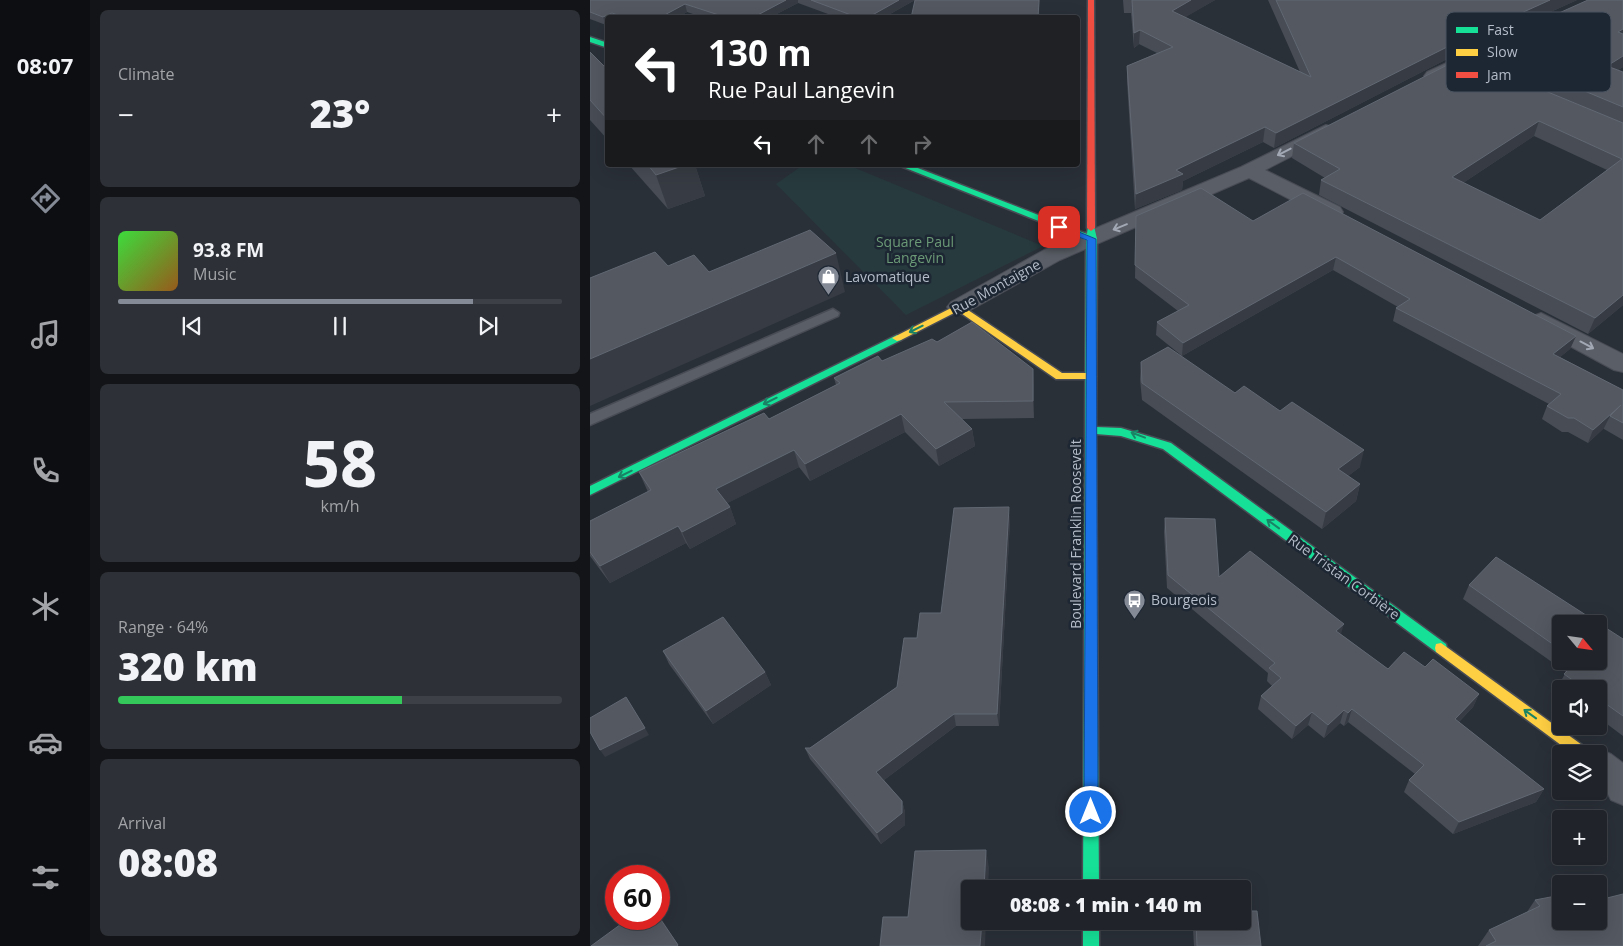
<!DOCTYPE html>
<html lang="en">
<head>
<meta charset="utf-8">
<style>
	:root { --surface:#20242a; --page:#2d3036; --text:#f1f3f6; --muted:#a2a4a8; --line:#3d4147; --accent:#848b96 }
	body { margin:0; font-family:"Open Sans",sans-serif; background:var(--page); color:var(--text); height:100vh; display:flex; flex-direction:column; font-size:19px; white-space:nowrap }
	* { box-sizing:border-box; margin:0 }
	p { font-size:16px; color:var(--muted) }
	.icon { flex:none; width:28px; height:28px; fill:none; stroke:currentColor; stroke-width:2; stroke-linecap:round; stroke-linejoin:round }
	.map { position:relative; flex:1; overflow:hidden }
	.drawer { display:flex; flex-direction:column; gap:10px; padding:10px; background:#121417; width:500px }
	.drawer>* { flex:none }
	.hud { position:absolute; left:15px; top:15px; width:475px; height:152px; border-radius:5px; box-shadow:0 5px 20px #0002,0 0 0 1px var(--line); background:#202124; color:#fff; overflow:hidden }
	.needle { width:32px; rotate:119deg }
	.buttons { position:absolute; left:962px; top:615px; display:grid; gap:10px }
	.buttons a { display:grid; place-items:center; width:55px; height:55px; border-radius:5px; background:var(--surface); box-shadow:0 5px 20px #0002,0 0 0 1px var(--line); font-size:25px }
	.speed { position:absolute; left:15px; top:865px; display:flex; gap:10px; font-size:25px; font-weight:700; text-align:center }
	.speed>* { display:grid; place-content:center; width:65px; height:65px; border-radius:50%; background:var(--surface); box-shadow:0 5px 20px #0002,0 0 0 1px var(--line); line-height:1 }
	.speed .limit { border:8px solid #d22; background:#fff; color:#111 }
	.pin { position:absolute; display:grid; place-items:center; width:42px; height:42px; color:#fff; margin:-21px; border-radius:10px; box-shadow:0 2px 8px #0006 }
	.me { position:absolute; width:55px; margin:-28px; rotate:0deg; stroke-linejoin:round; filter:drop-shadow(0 0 4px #0008) }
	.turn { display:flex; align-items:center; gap:18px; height:105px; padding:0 20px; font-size:22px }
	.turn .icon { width:65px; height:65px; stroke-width:2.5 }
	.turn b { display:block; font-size:35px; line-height:42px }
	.lanes { display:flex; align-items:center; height:48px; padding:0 20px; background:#0003; justify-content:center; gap:25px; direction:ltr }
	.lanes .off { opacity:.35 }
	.big { font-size:38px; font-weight:800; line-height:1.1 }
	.drawer .tile { flex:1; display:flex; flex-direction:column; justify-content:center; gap:8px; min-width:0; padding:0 18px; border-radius:8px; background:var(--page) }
	.drawer .dial { align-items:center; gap:0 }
	.dial b { font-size:65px; line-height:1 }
	.song { display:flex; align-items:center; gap:15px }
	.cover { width:60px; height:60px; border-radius:8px; background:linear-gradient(135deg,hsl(120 70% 55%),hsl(30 70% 35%)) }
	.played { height:5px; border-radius:2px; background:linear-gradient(90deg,var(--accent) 80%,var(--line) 80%) }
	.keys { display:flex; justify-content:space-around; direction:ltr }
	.heat { display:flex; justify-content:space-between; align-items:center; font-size:28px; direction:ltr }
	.charge { height:8px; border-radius:4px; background:linear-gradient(90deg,#34c759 64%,var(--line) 0) }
	.trip { position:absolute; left:371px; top:880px; width:290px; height:50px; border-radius:5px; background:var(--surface); box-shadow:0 5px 20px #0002,0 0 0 1px var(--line); font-weight:800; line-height:50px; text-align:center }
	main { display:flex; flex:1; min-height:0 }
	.menu { display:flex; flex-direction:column; width:90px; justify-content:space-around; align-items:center; background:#0d0e11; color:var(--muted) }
	.menu .icon { width:35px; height:35px }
	.menu .active { color:var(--accent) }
	.menu b { font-size:22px; color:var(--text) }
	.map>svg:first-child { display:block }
	.green { fill:#273a3e }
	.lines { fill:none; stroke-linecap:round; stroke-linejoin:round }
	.lane-casing { stroke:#484c55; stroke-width:3 }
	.street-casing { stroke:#484c55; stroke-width:2 }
	.fast-casing { stroke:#484c55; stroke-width:3 }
	.slow-casing { stroke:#484c55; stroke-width:3 }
	.jam-casing { stroke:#484c55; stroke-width:3 }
	.lane { fill:#5a5e66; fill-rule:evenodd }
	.street { fill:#5a5e66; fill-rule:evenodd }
	.fast { fill:#16e098; fill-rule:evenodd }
	.slow { fill:#ffcf43; fill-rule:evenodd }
	.jam { fill:#f24e42; fill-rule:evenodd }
	.wall { fill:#474c55; fill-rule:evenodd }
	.shaded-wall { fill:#373c44 }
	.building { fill:#535861; stroke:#626872; fill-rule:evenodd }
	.oneway { stroke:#a2a9b5 }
	.oneway2 { stroke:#1a8366 }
	.route { fill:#1a73e8; stroke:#114b97 }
	.labels { text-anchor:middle; stroke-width:5; stroke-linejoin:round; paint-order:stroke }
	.park-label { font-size:14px; fill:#6b9a76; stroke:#1d2633 }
	.poi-label { font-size:14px; fill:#b4bcc9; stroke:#1d2633; text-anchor:start }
	.street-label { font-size:14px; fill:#b4bcc9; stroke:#1d2633 }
	.key { fill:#1d2633; stroke:#4a5360; stroke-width:1 }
	.key-label { font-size:14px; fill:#b4bcc9 }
</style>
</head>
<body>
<main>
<nav class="menu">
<b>08:07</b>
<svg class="icon active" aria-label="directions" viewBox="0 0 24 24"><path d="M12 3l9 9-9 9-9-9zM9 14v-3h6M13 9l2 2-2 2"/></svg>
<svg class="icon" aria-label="music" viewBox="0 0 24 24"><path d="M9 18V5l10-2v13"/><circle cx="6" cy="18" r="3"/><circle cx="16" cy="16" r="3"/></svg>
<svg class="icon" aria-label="phone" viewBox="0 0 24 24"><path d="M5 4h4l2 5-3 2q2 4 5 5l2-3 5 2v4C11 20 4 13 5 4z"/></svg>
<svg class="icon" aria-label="climate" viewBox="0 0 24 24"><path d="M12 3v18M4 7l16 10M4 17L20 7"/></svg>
<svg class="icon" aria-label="car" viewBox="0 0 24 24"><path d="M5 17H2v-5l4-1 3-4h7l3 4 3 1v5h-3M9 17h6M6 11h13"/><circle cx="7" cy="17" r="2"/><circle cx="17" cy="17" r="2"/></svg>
<svg class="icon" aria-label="filters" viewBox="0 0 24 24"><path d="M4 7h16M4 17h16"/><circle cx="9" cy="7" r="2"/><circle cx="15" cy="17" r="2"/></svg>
</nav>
<section class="drawer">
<div class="tile"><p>Climate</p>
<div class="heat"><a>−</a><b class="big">23°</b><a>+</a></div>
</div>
<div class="tile">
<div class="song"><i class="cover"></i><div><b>93.8 FM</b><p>Music</p></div></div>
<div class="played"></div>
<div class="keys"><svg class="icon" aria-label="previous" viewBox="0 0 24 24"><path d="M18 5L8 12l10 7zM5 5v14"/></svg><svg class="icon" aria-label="pause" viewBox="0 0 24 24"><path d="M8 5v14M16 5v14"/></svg><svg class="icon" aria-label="next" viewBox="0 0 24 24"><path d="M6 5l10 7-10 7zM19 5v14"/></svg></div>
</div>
<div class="tile dial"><b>58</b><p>km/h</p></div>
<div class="tile"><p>Range · 64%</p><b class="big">320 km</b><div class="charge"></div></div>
<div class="tile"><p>Arrival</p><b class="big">08:08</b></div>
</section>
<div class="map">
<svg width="1033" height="946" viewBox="0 0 1033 946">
	<rect width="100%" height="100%" fill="#2a3038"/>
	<!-- green -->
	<path class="green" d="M213,165H258L453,246L316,315L186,184Z"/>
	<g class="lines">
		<defs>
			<path id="lane" d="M243,309L249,313L248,316L0,425V414Z"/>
			<g id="street">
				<path d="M924,32L930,33L933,37L930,41L849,80H837L834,76L837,72Z"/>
				<path d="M736,125L743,127L746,131L743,135L675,170L750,207L753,212L750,217L742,218L734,217L659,178L470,260L377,312L369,314L361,312L357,307L361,302L454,250L651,167Z"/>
				<path d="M951,313L1033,354V372L1024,370L943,326L939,321L943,316Z"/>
				<path d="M1009,749L1021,754L1033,763V805L1021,800L1016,790L1009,785V754H997Z"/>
			</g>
			<g id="fast">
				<path d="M0,37L18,43V48L0,42Z"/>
				<path d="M308,165H320L497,234L498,226H504L507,239L506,427L531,428L581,443L856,644L857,648L856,652L851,653L846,652L573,449L531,436L506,434L509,889H493L496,240Z"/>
				<path d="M307,335L312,338L311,340L0,495V486Z"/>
				<rect x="493" y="921" width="16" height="25"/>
			</g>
			<g id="slow">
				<path d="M369,304L472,373H501L506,376L501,379H466L368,311L311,340L307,341L302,338Z"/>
				<path d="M851,643L999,750L1001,754H983L846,652L845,648L846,644Z"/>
			</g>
			<path id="jam" d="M498,0H504L505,228L501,231L497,228Z"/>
		</defs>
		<!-- lane casing -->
		<use href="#lane" class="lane-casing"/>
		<!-- street casing -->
		<use href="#street" class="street-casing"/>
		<!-- fast casing -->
		<use href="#fast" class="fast-casing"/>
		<!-- slow casing -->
		<use href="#slow" class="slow-casing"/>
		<!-- jam casing -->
		<use href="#jam" class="jam-casing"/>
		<!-- lane -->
		<use href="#lane" class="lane"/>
		<!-- street -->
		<use href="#street" class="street"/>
		<!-- fast -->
		<use href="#fast" class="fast"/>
		<!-- slow -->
		<use href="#slow" class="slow"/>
		<!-- jam -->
		<use href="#jam" class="jam"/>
	</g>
	<!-- wall -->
	<g class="wall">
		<path d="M0,0H450H325L293,18H249L208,3L179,18H115L97,12L87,18H18V24L16,25L0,19Z"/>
		<path d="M533,0H625L595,17L710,72L678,0H987L861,57L684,148L673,142L593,181L592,190L545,209L537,81V66L567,53L549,44L544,48L541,13H534Z"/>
		<path d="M891,48L1033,67L1028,70L1033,72V305L998,334L729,195L731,180L735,178L702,158L704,143L941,86L888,63ZM944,136L1017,170L950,220L873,183Z"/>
		<path d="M0,52L18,70V140L0,120Z"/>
		<path d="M39,165H105L115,196L78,209Z"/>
		<rect x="399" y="165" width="39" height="1"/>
		<path d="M546,216L663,221L986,336L980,349L970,357L1033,390V440L1014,429V428L998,443L978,432H972L952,419L957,406L959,404L803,321L806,308L808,307L743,270L592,356L566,335L567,322L588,311L545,278Z"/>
		<path d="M347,342L444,386V418L372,419L382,429L385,446L349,466L315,432L220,481L209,467L137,503L140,507L146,524L100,549L96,543L20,583L0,556V521L58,492L49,472L179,419L246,385L244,378L292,361Z"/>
		<path d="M551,362L645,393L770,467L758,476L770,484L766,501L732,529L552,400L550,379Z"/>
		<path d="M575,518L629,577L751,634L798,669L835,667L889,694L883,707L869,722L954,789L946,802L863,834L814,792L819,780L825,774L758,722L754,726L750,723L734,738L718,725L702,739L668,709L671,696L682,686L677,681L678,673L577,588L574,532Z"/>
		<path d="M420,520L409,726H366L294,780L312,801L315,812V825L291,844L220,759L215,748H220L307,687L351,613Z"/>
		<path d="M879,585L1033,639V736L1009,718V689H971V691L967,688L976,672L873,599ZM971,624L1009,661H971Z"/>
		<path d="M73,651L175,672L181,685L123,724L79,664Z"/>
		<path d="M945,900L971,921L1033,946H888L899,930L937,912Z"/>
		<path d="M604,921H652L671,946H604L603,929Z"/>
	</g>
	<!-- shaded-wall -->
	<g class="shaded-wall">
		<path d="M196,0H208V3L179,18H162Z"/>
		<path d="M309,0H325L293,18H277Z"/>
		<path d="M449,0H450L449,18H448Z"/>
		<path d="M601,0H625L582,25V11Z"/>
		<path d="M960,0H987L861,57L684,148L686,133L865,43Z"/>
		<path d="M95,4L97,12L87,18H69Z"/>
		<path d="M22,13L24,18H18V24L16,25L13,17Z"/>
		<path d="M1033,29V41L1028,32Z"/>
		<path d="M550,30L549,44L544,48V33Z"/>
		<path d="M1033,56V67L1012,80L1017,66Z"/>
		<path d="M949,121L944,136L858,193L862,177Z"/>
		<path d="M675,127L673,142L593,181L592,190L545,209L546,194L586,170Z"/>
		<path d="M95,165H105L115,196L78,209L66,175Z"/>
		<path d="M246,253L255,292L0,406V359Z"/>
		<path d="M746,257L743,270L592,356L593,343Z"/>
		<path d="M1033,295V305L998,334L1005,318Z"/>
		<path d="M986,336L980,349L958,367L963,354Z"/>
		<path d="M443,369L444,386V418L443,401Z"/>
		<path d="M1031,405L1020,416L1014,428L998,443L1003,430Z"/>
		<path d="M311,414L315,432L220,481L215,464Z"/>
		<path d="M382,429L385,446L349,466L346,449Z"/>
		<path d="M204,450L209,467L132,506L126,489Z"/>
		<path d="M774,450L770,467L745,486L748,469Z"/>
		<path d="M770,484L766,501L732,529L736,512Z"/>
		<path d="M140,507L146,524L100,549L92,532Z"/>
		<path d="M419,507L420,520L409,726L407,714Z"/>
		<path d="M88,526L96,543L20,583L10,566Z"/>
		<path d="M754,624L750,637L746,631Z"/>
		<path d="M175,672L181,685L123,724L116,711Z"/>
		<path d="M889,694L883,707L859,732L865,719Z"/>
		<path d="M762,709L758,722L754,726L758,713Z"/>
		<path d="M754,710L750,723L734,738L738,725Z"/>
		<path d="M722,712L718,725L702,739L706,726Z"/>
		<path d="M364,714L366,726L290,783L286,772Z"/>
		<path d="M55,728L59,735L15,757L10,750Z"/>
		<path d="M954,789L946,802L863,834L869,822Z"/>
		<path d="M312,801L315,812V825L291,844L287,833Z"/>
		<path d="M396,850L399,868L398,889H394Z"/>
		<path d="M69,915L89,946H87L69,917Z"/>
		<path d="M392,921H396L395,946H390Z"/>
	</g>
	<!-- building -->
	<g class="building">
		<path d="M0,0H196L162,18H138L95,4L69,18H36L22,13L13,17L0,12Z"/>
		<path d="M221,0H309L277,18H269Z"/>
		<path d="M325,0H449L448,18H321Z"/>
		<path d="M542,0H601L582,11L721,77L686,0H960L865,43L686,133L675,127L586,170L593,174L546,194L537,66L583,47L550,30L544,33Z"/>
		<path d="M998,0H1033V29L1028,32L1033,34V56L1017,66L1033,72V107L891,48Z"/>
		<path d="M0,52L18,70V120L0,100Z"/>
		<path d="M873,57L1033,123V295L1005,318L731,180L750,169L704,143ZM949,121L1032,159L950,220L862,177Z"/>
		<path d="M58,165H95L66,175Z"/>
		<path d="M611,188L663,221L713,193L986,336L963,354L1033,390V423L1020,416L1031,405L1003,430L984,418H978L957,406L971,394L806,308L820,299L746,257L593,343L567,322L599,305L545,265L546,216Z"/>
		<path d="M220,230L246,253L0,359V278L65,252L78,266L104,255L119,272Z"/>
		<path d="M382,322L443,369V401L354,402L382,429L346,449L311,414L215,464L204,450L126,489L140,507L92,532L88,526L10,566L0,552V521L61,490L49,472L174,413L179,419L250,383L244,378L288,356L292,361L342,339L347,342Z"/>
		<path d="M578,347L645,393L654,386L690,411L702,402L774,450L748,469L770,484L736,512L552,383L551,362Z"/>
		<path d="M419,507L407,714H364L286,772L312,801V813L287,833L215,748H220L307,687L314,638H327L330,613H351L364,508Z"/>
		<path d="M575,518L625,519L629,577L660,551L754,624L746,631L798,669L814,652L835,667L843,659L889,694L865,719L954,789L869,822L819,780L834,765L762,709L758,713L754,710L738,725L722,712L706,726L671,696L691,678L679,668L685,663L578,575Z"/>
		<path d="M906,557L1033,639V716L1009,699V689H995L974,674L987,661H1009V624H971V650L879,585Z"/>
		<path d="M133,617L175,672L116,711L73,651Z"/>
		<path d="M36,697L55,728L10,750L0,732V718Z"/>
		<path d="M396,850L394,889H380V921H392L390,946H290L293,917H318L325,851Z"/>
		<path d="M1033,894V946H896L906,941L899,930L950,906L945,900L971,895V921H1009V900Z"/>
		<path d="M652,911H667L671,946H607L606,921H652Z"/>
		<path d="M69,917L88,945L87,946H1L38,919H69Z"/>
	</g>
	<!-- one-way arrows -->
	<defs><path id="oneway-shaft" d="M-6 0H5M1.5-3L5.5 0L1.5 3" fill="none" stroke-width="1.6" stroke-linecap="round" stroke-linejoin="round" transform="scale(1.25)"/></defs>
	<g class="oneway">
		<use href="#oneway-shaft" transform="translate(694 152) rotate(153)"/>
		<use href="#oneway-shaft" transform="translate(530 227) rotate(158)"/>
		<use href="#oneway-shaft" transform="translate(997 345) rotate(28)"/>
	</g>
	<g class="oneway2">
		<use href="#oneway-shaft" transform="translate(326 329) rotate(154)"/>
		<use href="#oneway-shaft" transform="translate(180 401) rotate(154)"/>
		<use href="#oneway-shaft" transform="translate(548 435) rotate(-159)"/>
		<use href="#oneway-shaft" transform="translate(35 474) rotate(154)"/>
		<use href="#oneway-shaft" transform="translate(683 524) rotate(-144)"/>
		<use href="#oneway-shaft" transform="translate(940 714) rotate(-144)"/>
	</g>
	<!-- route -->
	<path class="route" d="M466,225H472L506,239L508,812L506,817L501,819L496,817L494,812L497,240L466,229Z"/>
	<!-- icons -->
	<defs>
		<symbol id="shop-pin" viewBox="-11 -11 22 30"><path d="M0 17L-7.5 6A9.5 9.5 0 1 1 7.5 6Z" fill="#848b96" stroke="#1d2633"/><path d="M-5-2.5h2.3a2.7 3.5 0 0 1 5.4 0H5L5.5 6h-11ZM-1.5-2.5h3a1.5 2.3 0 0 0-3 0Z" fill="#fff"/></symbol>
		<symbol id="bus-pin" viewBox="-11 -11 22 30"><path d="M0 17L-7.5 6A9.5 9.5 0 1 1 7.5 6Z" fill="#848b96" stroke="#1d2633"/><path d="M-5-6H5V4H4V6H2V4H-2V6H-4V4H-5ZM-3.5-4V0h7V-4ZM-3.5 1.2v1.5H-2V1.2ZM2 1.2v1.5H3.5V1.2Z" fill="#fff"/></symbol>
	</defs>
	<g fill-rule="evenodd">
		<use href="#shop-pin" x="226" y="264" width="25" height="34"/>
		<use href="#bus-pin" x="532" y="588" width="25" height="34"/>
	</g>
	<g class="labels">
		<!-- park labels -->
		<g class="park-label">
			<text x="325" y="247">Square Paul<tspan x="325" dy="16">Langevin</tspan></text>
		</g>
		<!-- poi labels -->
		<g class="poi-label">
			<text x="255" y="282">Lavomatique</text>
			<text x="561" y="605">Bourgeois</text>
		</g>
		<!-- street labels -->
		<g class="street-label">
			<text transform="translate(406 287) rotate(-29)" y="5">Rue Montaigne</text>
			<text transform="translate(486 534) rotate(-90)" y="5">Boulevard Franklin Roosevelt</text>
			<text transform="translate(754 577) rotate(36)" y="5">Rue Tristan Corbière</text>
		</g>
	</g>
	<!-- legend -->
	<rect x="856" y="12" width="165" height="80" rx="8" class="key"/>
	<rect x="866" y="27" width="22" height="6" fill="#16e098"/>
	<rect x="866" y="49" width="22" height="7" fill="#ffcf43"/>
	<rect x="866" y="72" width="22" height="6" fill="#f24e42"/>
	<g class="key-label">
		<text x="897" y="35">Fast</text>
		<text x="897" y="57">Slow</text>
		<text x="897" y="80">Jam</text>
	</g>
</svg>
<div class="buttons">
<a><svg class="needle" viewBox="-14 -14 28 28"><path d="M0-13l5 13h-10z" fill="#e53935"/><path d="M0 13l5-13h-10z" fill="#a2a4a8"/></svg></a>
<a><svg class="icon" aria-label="sound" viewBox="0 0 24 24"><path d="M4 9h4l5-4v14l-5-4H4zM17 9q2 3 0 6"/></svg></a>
<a><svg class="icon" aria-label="layers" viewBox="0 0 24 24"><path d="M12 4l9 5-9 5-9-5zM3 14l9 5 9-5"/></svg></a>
<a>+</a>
<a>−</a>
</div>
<div class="speed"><div class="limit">60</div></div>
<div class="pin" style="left:469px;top:227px;background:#d93025"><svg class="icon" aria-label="arrive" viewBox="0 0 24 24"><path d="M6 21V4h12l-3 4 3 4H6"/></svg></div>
<svg class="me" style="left:501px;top:812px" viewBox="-20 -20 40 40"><circle r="17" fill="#1a73e8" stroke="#fff" stroke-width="3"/><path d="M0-11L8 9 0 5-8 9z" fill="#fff"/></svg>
<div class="trip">08:08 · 1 min · 140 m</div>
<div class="hud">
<div class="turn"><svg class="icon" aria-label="left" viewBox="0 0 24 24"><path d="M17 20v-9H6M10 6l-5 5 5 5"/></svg><div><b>130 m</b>Rue Paul Langevin</div></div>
<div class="lanes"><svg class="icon" aria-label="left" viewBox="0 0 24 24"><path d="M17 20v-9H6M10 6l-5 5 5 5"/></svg><svg class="icon off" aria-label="ahead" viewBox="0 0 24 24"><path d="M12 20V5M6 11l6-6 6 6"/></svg><svg class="icon off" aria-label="ahead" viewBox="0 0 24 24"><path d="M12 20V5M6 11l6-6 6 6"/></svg><svg class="icon off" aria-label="right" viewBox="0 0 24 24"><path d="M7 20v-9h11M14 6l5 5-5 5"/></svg></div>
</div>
</div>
</main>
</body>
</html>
